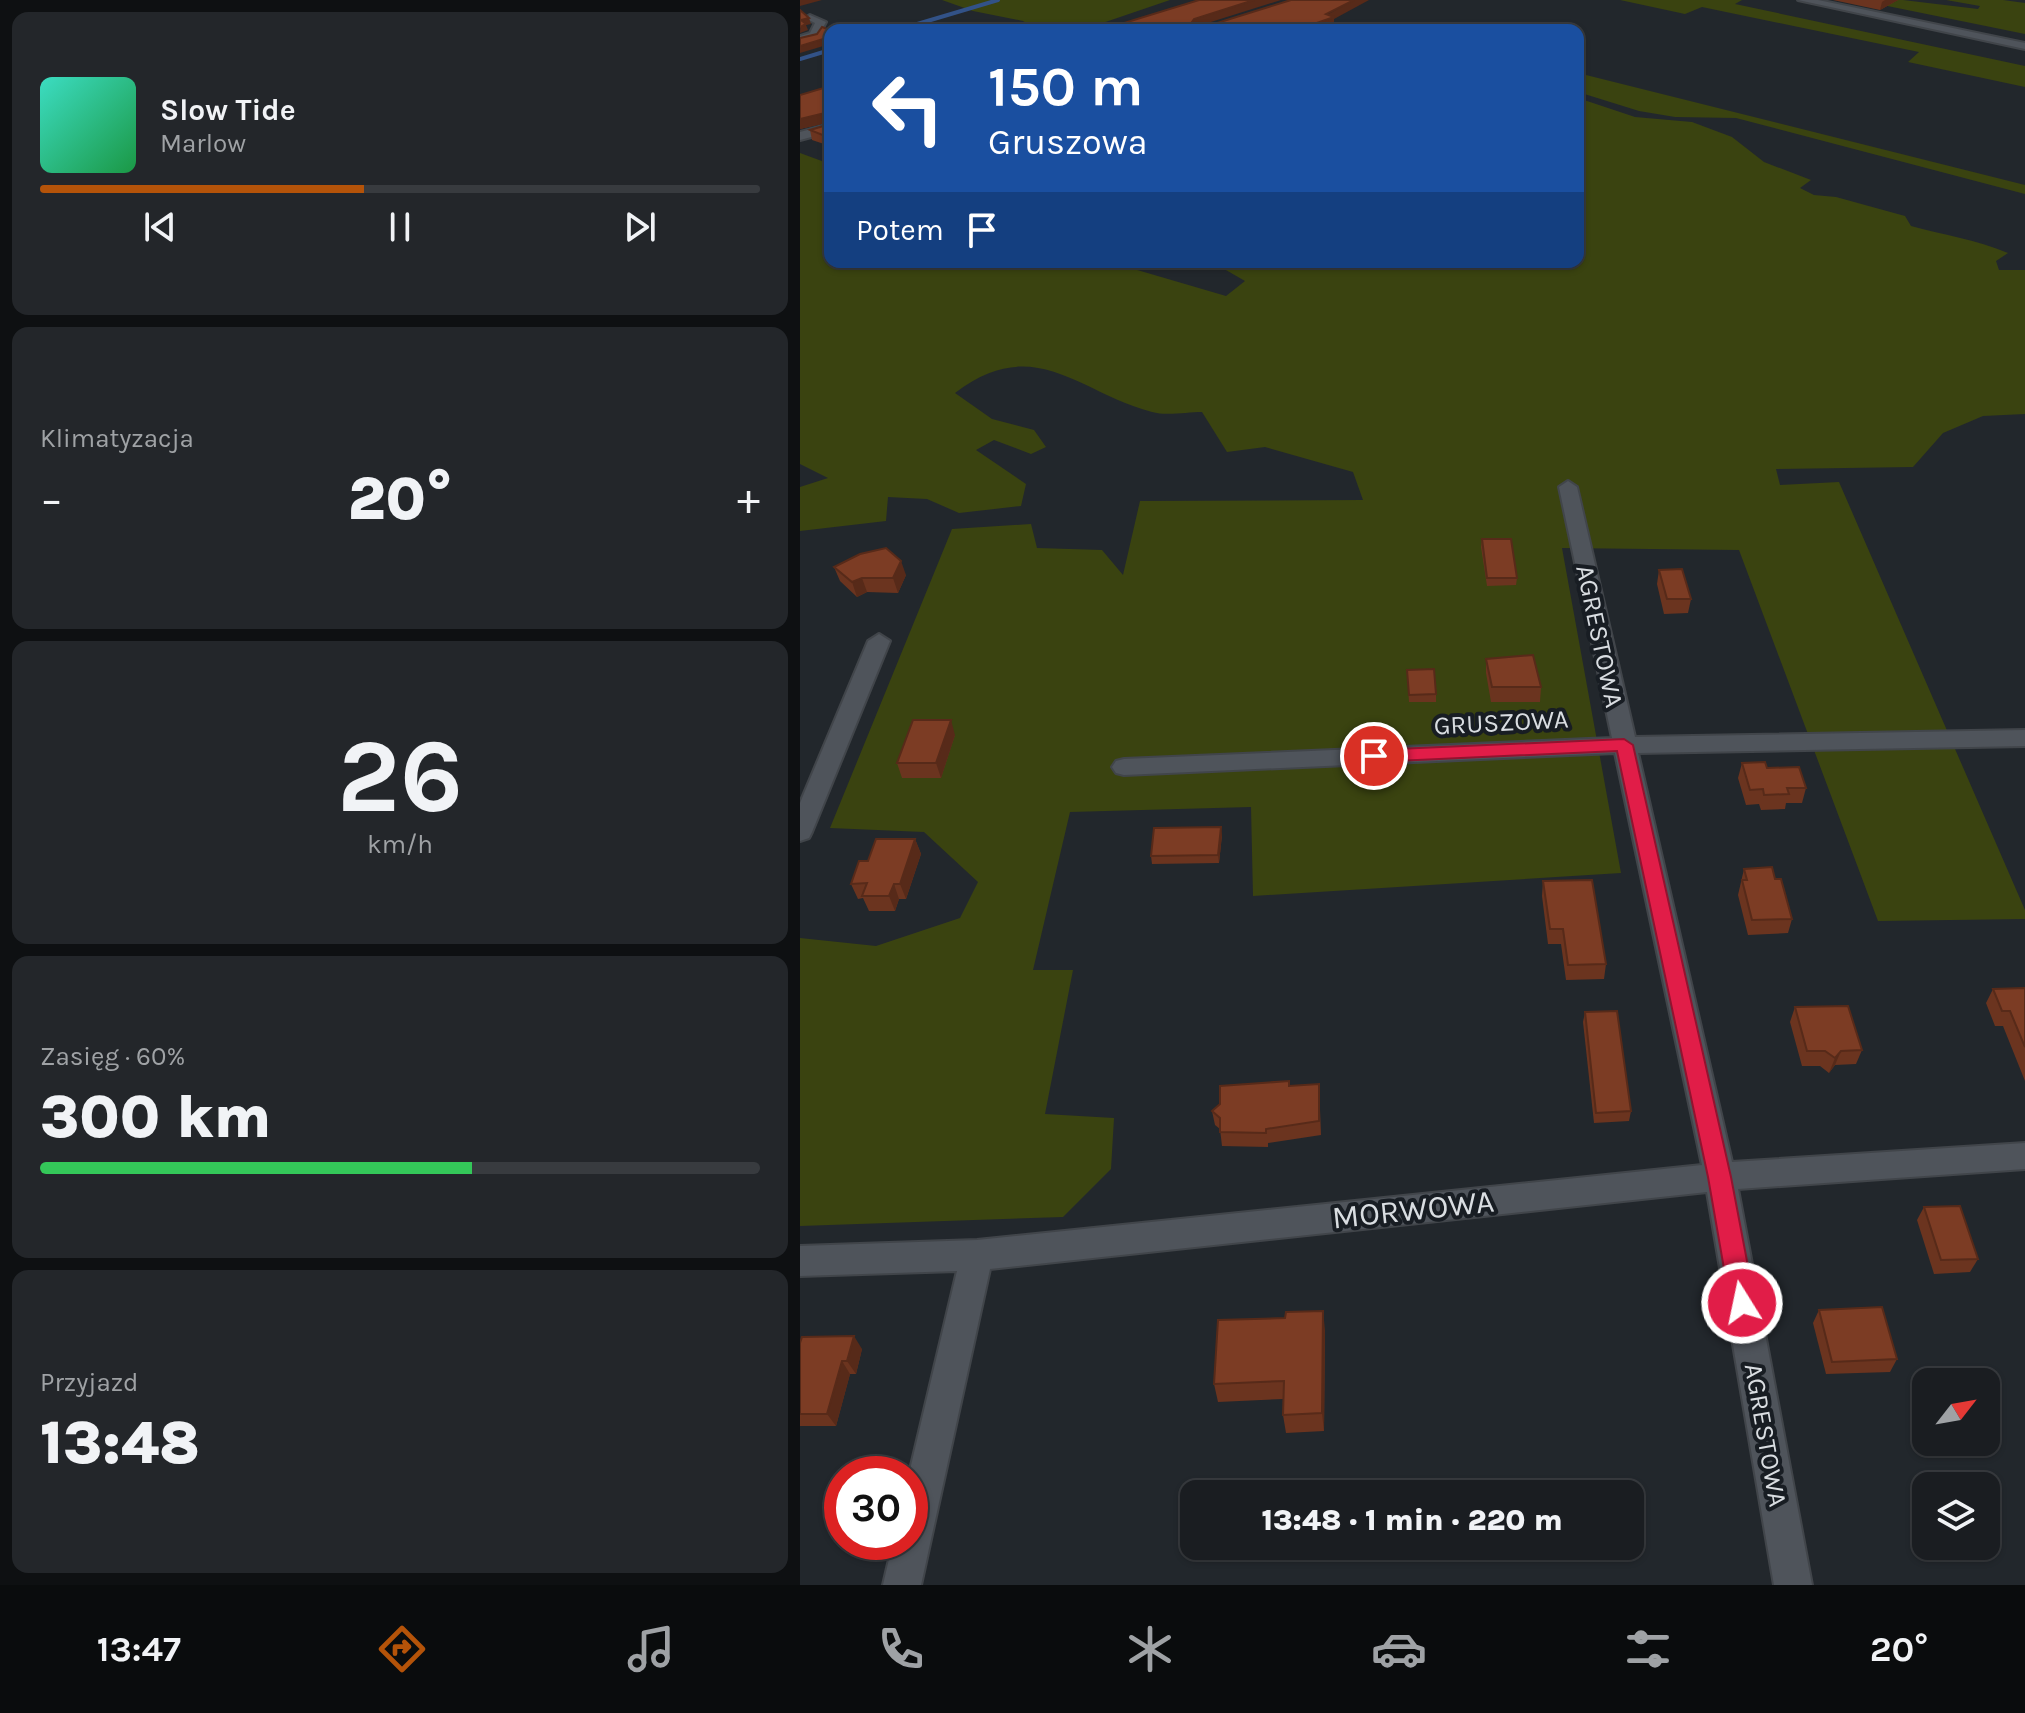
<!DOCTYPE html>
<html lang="pl">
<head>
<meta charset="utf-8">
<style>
	:root { --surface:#1a1d21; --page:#23262a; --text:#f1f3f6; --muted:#9fa2a5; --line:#383b3f; --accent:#b45309 }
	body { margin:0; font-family:Karla,sans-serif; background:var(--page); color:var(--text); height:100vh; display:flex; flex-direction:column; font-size:30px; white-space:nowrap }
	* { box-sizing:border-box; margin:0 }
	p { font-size:26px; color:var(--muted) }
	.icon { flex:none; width:44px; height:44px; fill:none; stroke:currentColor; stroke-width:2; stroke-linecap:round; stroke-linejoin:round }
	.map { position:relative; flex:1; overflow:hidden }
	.sheet { display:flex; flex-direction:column; gap:12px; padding:12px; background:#0e1012; width:800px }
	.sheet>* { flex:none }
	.banner { position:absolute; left:24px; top:24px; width:760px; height:244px; border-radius:16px; box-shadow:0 2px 6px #0004,0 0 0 2px var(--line); background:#1a4fa0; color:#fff; overflow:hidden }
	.needle { width:52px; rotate:59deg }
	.tools { position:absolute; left:1112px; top:1368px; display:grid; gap:16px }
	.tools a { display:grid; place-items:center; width:88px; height:88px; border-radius:16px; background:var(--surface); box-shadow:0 2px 6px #0004,0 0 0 2px var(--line); font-size:40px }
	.speed { position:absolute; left:24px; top:1456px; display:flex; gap:16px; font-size:40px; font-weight:700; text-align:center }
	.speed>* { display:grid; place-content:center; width:104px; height:104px; border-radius:50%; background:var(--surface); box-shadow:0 2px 6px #0004,0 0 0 2px var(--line); line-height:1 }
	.speed .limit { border:12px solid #d22; background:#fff; color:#111 }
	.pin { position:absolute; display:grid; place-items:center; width:68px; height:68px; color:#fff; margin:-34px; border:4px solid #fff; border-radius:50%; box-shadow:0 2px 8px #0007 }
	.me { position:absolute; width:88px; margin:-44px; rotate:350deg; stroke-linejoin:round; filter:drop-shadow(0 0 6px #0008) }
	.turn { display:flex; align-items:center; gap:28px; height:168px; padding:0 32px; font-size:36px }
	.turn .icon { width:104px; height:104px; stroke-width:2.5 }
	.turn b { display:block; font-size:56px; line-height:68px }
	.then { display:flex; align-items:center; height:76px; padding:0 32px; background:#0003; gap:16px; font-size:30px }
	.big { font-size:60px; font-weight:800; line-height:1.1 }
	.sheet .card { flex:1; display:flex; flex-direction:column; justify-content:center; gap:12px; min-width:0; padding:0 28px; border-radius:16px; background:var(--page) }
	.sheet .dial { align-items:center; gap:0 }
	.dial b { font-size:104px; line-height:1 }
	.song { display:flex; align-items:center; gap:24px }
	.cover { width:96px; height:96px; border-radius:12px; background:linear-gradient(135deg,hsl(170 70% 55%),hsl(140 70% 35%)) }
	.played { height:8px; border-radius:4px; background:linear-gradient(90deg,var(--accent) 45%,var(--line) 45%) }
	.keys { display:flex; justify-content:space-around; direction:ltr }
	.heat { display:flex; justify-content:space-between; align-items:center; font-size:44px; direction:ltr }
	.charge { height:12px; border-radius:6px; background:linear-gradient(90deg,#34c759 60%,var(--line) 0) }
	.trip { position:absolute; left:380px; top:1480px; width:464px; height:80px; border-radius:16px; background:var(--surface); box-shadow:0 2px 6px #0004,0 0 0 2px var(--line); font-weight:800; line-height:80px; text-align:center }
	.menu { display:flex; height:128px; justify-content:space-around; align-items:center; background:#0a0c0d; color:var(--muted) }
	.menu .icon { width:56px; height:56px }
	.menu .on { color:var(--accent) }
	.menu b { font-size:36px; color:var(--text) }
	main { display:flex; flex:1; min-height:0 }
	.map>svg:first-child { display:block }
	.green { fill:#3a4310 }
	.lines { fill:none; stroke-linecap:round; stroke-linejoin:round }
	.stream { stroke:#325287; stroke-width:4 }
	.minor-casing { stroke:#41454a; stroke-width:4 }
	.minor { fill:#4f545b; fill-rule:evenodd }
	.wall { fill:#6b341f }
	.shaded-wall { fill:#572a19 }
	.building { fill:#7c3c24; stroke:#572a19; stroke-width:2 }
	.route { fill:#e11d48; stroke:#92132f; stroke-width:2 }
	.labels { text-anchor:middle; stroke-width:8; stroke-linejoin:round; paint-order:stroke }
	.street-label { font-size:26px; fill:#d9dde1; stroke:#181d23 }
	.near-street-label { font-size:32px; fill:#d9dde1; stroke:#181d23 }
</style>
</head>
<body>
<main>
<section class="sheet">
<div class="card">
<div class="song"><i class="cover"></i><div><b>Slow Tide</b><p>Marlow</p></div></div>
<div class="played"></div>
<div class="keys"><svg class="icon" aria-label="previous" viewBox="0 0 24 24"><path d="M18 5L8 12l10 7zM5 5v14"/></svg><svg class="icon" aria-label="pause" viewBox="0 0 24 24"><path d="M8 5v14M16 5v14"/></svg><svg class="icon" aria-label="next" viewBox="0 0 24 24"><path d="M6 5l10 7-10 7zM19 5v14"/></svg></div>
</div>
<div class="card"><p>Klimatyzacja</p>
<div class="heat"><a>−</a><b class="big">20°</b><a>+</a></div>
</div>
<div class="card dial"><b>26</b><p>km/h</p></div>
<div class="card"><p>Zasięg · 60%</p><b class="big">300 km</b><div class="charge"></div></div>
<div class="card"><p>Przyjazd</p><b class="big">13:48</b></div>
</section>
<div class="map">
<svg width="1225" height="1585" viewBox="0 0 1225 1585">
	<rect width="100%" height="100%" fill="#22272c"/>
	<!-- green -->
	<g class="green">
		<path d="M142,0H370L282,30H237L223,21L173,11Z"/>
		<path d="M820,0H942L935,4L1225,66V87L1108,62L1119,52L902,7L885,14Z"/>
		<path d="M1058,0H1103L1178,9L1180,6L1146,0H1203L1225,3V34Z"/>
		<path d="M778,73L1225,185V194L936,118L875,117L839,111L778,92Z"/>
		<path d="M778,98L835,117L892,122L932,137L964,162L1011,180L1000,188L1014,195L1036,197L1105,216L1111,226C1144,235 1177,240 1208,253L1196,261L1199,270H1225V414L1183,416L1143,433L1113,467L976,469L980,485L1039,482L1225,910V919L1078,921L939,550L762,548L821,873L453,896L451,807L270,812L233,970H273L245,1114L314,1118L311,1169L263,1217L0,1226V938L76,946L160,918L178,882L124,832L30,828L152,529L231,524L237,548L302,550L323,575L340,501L563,500L553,472L465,447L427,452L402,412C387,412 366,416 352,412C279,393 234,332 155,393L192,419L234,430L246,447L231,454L194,440L176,450L226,484L221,506L159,513L127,499L88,497L86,521L0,531V487L28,478L0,464V153L30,164V262H310L426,296L445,281L412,262H778Z"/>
	</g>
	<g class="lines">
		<!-- stream -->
		<g class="stream">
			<path d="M97,30L198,0"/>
			<path d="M0,59L30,50"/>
		</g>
		<defs>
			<g id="minor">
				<path d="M998,0H1018L1225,43V49Z"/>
				<path d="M10,15L26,22L18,37L0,43V36L10,33L15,23L5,18Z"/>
				<path d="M30,124V132L0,140V132Z"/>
				<path d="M768,481L777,487L835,737L1225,730V746L838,753L932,1162L1225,1143V1169L938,1189L1012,1585H974L907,1192L190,1269L121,1585H83L93,1542H110L109,1474L157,1271L0,1276V1246L177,1240L902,1165L815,753L324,775L316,773L312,767L316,761L324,759L812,738L759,487Z"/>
				<path d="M79,634L90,641L12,832L9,838L0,841V803L68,641Z"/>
			</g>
		</defs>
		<!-- minor casing -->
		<use href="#minor" class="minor-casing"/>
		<!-- minor -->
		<use href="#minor" class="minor"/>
	</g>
	<!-- wall -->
	<g class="wall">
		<path d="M1033,0H1098L1080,10Z"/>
		<path d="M30,86V146L12,140L10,130L30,124V122L0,129Z"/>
		<path d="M682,539L717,578L716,585L687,586L681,547Z"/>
		<path d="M34,567L106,575L98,593L67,592L57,597L40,581Z"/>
		<path d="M859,570L891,599L888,613L864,614L857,584Z"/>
		<path d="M686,659L741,687L740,702H691L686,673Z"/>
		<path d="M607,670L636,694V702H609Z"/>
		<path d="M155,735L141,778H102L97,763Z"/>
		<path d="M942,763L967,768L1006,788L1002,803H986L985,809L961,810L959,804L946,805L938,778Z"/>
		<path d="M422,835L419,863L352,864L351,856Z"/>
		<path d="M115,839L121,854L106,899H99L95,911H69L63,898L58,899L51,884L68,861Z"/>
		<path d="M944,869L975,879L992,919L988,933L948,935L938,895Z"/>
		<path d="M743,881L806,964L804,979L766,980L761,944H748L742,896Z"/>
		<path d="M1225,988V1081L1203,1026H1195L1186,1003L1193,989Z"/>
		<path d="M995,1007L1062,1050L1056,1064L1035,1065L1029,1073L1020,1066H1002L990,1022Z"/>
		<path d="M785,1012L831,1111L829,1121L794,1123L783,1022Z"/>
		<path d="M519,1084L521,1135L468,1143V1147L422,1146L420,1129L415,1125L412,1111L489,1086Z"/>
		<path d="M1124,1207L1178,1259L1170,1272L1134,1274L1117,1220Z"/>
		<path d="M1019,1310L1097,1359L1090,1372L1026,1374L1013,1323Z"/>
		<path d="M525,1330L524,1431L486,1433L483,1415V1399L418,1402L414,1384Z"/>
		<path d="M0,1343L62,1349L56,1374H50L36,1426H0Z"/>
	</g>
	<!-- shaded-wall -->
	<g class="shaded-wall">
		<path d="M0,0H22L0,6Z"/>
		<path d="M454,0H481L395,27L392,22L394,19Z"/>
		<path d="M554,0H569L534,19V26L521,30H505V27Z"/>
		<path d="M1085,0H1098L1080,10L1082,2Z"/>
		<path d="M9,18L11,24L6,25L8,30L0,33L1,20Z"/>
		<path d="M30,37V44L0,53V46Z"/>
		<path d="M29,112L30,122L0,129V119Z"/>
		<path d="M101,561L106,575L98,593L93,578Z"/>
		<path d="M62,578L67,592L57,597L52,582Z"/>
		<path d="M151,720L155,735L141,778L136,763Z"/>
		<path d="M421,827L422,835L419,863L418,855Z"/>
		<path d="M115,839L121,854L106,899L100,884Z"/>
		<path d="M94,884L99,899L95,911L89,896Z"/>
		<path d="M1041,1051L1035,1065L1029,1073L1035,1058Z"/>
		<path d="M523,1311L525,1330L524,1431L522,1413Z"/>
		<path d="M54,1336L62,1349L56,1374L47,1361Z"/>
		<path d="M42,1361L50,1374L36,1426L27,1414Z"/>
	</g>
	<!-- building -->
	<g class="building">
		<path d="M399,0H454L394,19L392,22L414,24L491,0H554L526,14L534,17L505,27L518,30H288L302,26L308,28Z"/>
		<path d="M0,10L9,18L1,20L6,24L0,27Z"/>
		<path d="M263,24L281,30H245Z"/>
		<path d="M22,27L30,30V37L0,46V38L17,34Z"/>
		<path d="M30,86V138L10,130L30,124L29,112L0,119V95Z"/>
		<path d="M682,539H711L717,578H687Z"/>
		<path d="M86,548L101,561L93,578H62L52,582L34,567L60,554Z"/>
		<path d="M882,569L891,599H867L859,570Z"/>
		<path d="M733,655L741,687H692L686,659Z"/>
		<path d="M634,669L636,694L609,695L607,670Z"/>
		<path d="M113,720H151L136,763H97Z"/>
		<path d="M965,762L967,768L999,767L1006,788H987L989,794L964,795L963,789L950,790L942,763Z"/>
		<path d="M421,827L418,855L351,856L354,828Z"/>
		<path d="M76,839H115L100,884H94L89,896H62L67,883L51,884L59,861H68Z"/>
		<path d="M972,867L975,879H981L992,919L952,920L942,880H947L944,869Z"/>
		<path d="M792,880L806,964L768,965L763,929H750L743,881Z"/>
		<path d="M1225,988V1047L1210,1011H1202L1193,989Z"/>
		<path d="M1048,1006L1062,1050L1041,1051L1035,1058L1025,1051H1007L995,1007Z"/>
		<path d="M817,1011L831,1111L796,1113L785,1012Z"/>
		<path d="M489,1081V1086L519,1084V1121L466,1129V1133L420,1132V1118L412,1111L420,1104V1086Z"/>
		<path d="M1160,1206L1178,1259L1141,1260L1124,1207Z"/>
		<path d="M1082,1307L1097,1359L1032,1362L1019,1310Z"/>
		<path d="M523,1311L522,1413L483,1415L484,1381L414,1384L418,1320L485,1318L486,1312Z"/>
		<path d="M54,1336L47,1361H42L27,1414H0V1343L2,1337Z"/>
	</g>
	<!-- route -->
	<path class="route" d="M824,739L833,745L931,1177L955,1303L951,1311L942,1315L934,1311L930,1303L908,1177L817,751L574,762L565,756L574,750Z"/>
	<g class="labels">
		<!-- street labels -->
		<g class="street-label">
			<text transform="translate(800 636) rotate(78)" y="9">AGRESTOWA</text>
			<text transform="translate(701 722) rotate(-3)" y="9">GRUSZOWA</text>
			<text transform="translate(966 1435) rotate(80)" y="9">AGRESTOWA</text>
		</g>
		<!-- near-street labels -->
		<g class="near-street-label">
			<text transform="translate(613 1209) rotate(-6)" y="11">MORWOWA</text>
		</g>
	</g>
</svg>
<div class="tools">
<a><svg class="needle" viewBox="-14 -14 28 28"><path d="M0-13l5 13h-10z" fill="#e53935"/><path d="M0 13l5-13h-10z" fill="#9fa2a5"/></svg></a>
<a><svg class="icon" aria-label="layers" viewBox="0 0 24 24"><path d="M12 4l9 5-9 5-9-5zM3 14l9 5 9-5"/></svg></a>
</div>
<div class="speed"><div class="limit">30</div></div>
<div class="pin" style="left:574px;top:756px;background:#d93025"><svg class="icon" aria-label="arrive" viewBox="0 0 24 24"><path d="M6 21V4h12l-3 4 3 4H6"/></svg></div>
<svg class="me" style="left:942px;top:1303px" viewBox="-20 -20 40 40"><circle r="17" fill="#e11d48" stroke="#fff" stroke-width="3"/><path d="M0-11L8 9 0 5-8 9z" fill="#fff"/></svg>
<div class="trip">13:48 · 1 min · 220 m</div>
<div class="banner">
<div class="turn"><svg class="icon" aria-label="left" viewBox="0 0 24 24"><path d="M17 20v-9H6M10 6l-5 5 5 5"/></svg><div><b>150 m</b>Gruszowa</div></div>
<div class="then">Potem<svg class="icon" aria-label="arrive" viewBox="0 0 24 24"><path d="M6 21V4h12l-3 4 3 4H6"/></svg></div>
</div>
</div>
</main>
<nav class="menu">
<b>13:47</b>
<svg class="icon on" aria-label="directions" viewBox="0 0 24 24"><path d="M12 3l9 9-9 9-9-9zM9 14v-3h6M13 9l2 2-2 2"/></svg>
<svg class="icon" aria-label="music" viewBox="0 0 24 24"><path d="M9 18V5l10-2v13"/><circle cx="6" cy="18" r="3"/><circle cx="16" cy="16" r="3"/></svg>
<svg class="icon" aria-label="phone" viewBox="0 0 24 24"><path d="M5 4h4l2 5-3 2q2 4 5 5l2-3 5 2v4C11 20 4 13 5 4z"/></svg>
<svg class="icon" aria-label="climate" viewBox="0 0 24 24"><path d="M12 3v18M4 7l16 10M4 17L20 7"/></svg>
<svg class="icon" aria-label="car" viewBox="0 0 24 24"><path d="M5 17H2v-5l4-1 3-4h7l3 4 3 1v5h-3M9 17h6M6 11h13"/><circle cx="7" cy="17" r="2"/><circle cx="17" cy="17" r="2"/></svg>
<svg class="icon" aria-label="filters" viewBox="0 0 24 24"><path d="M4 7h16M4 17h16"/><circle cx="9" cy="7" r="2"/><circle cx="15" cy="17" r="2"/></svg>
<b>20°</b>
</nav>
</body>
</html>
